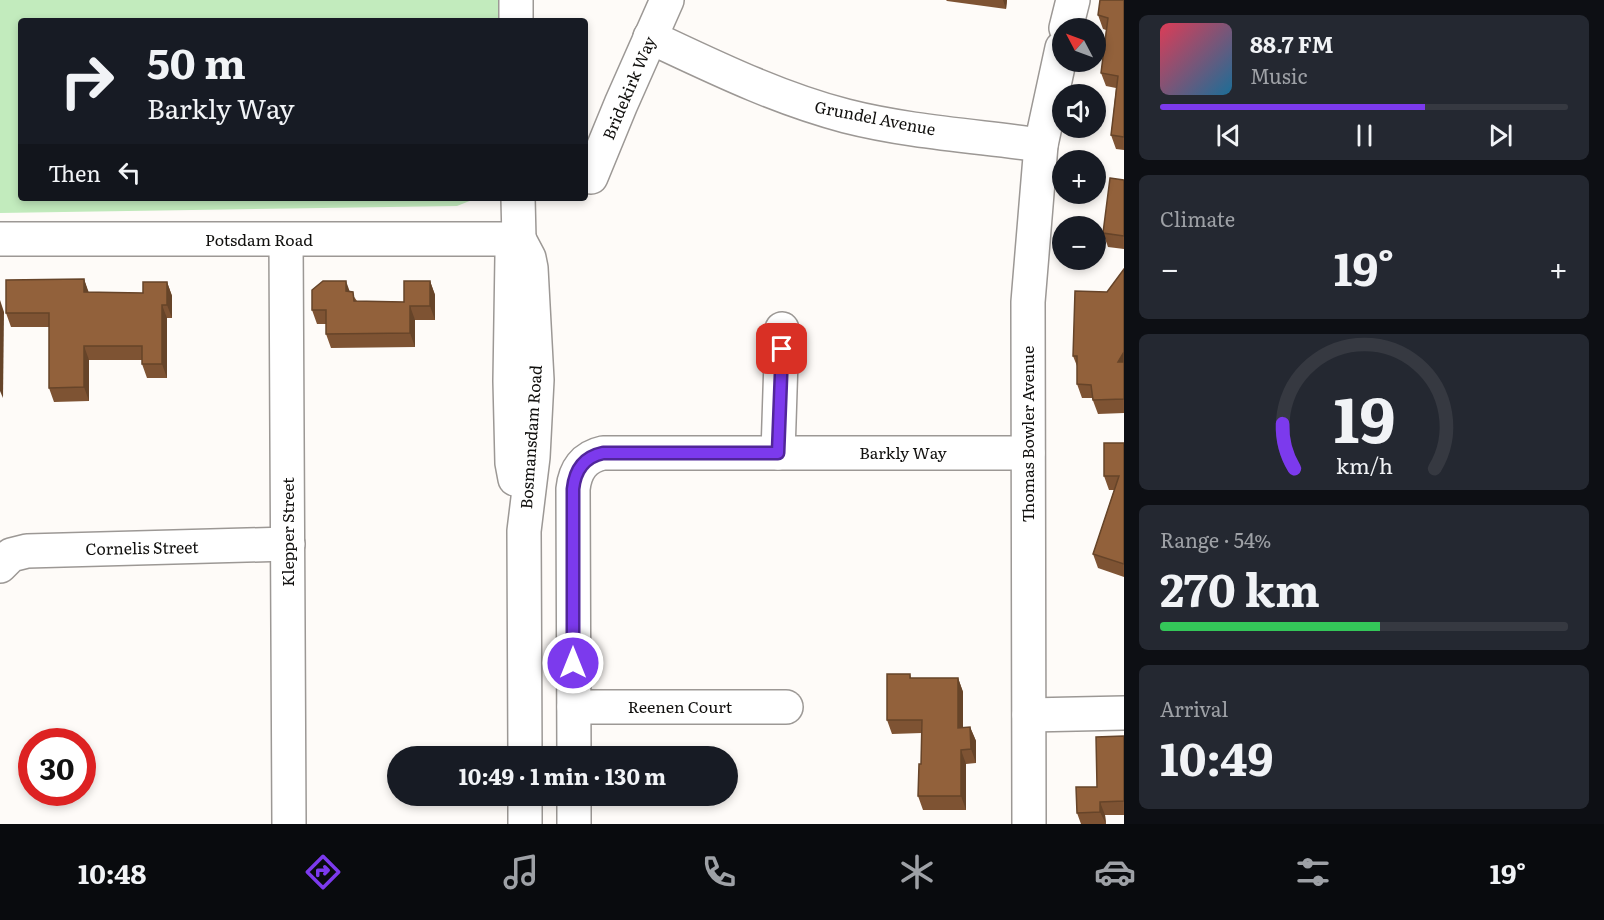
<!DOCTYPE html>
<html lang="en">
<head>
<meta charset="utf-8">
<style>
	:root { --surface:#171b24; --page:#242831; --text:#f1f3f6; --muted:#9ea1a6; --line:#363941; --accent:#7c3aed }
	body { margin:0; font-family:Literata,serif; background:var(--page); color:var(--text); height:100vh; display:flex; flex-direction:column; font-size:22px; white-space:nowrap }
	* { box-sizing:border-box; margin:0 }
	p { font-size:20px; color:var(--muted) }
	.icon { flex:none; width:33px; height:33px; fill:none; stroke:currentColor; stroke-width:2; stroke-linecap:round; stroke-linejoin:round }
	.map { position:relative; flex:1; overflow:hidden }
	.panel { display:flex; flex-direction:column; gap:15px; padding:15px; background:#0d0f14; width:480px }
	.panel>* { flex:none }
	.top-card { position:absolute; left:18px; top:18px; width:570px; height:183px; border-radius:6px; box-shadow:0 3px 9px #0003; background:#171b24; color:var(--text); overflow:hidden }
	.needle { width:39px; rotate:311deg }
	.controls { position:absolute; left:1052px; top:18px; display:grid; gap:12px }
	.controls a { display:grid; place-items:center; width:54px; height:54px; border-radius:50%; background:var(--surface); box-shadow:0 3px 9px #0003; font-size:30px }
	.speed { position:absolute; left:18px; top:728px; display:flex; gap:12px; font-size:30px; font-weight:700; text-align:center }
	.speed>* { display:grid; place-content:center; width:78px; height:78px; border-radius:50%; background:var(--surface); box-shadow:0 3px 9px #0003; line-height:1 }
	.speed .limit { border:9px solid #d22; background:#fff; color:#111 }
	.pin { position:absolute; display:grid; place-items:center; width:51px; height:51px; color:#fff; margin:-26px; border-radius:12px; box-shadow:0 3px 9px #0006 }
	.me { position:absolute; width:66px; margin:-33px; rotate:0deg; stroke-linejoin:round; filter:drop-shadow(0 0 4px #0008) }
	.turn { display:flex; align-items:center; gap:21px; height:126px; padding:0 30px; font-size:27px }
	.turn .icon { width:78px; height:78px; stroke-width:2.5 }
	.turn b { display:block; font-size:42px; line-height:51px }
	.then { display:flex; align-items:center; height:57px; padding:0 30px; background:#0003; gap:12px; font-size:22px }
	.big { font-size:45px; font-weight:700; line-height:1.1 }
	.panel .tile { flex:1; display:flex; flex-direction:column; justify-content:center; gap:9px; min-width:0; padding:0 21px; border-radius:9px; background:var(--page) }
	.panel .dial { align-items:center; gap:0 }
	.dial svg { height:156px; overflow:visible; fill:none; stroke:var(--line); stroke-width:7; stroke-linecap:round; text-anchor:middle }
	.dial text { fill:var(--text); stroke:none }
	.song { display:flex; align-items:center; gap:18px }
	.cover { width:72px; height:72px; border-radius:9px; background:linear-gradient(135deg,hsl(350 70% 55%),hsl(200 70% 35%)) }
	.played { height:6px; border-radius:3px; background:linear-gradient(90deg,var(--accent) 65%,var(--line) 65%) }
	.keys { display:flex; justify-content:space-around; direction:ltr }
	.heat { display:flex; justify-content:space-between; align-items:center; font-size:33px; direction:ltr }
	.charge { height:9px; border-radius:4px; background:linear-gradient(90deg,#34c759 54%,var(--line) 0) }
	.trip { position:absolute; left:387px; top:746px; width:351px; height:60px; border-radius:30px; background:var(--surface); box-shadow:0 3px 9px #0003; font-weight:700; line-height:60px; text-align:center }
	.tabs { display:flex; height:96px; justify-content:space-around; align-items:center; background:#090b0e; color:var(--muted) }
	.tabs .icon { width:42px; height:42px }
	.tabs .selected { color:var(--accent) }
	.tabs b { font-size:27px; color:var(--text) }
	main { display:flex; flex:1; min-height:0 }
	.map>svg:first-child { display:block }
	.green { fill:#c2ebbd }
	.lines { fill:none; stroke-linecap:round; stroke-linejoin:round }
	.minor-casing { stroke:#9c9895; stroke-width:36 }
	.major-casing { stroke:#9c9895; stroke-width:36 }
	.minor { stroke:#fff; stroke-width:33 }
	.major { stroke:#fff; stroke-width:33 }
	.wall { fill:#7e5333 }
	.shaded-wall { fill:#664429 }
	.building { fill:#92613b; stroke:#664429; stroke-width:1.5 }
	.route-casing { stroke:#51269a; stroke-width:15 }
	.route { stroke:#7c3aed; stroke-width:10 }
	.labels { text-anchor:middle; stroke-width:6; stroke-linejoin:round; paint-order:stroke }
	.street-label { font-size:16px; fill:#11100e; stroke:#fff }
</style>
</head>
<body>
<main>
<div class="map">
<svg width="1124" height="824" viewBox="0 0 1124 824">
	<rect width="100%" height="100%" fill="#fefbf8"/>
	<!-- green -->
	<path class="green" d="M0,0H502V21H21V198H477L457,206L0,213Z"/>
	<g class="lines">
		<defs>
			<g id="minor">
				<path d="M1066,28L1073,0"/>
				<path d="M650,37C714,67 777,98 846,116C909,132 976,136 1041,145"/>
				<path d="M591,177L621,104L667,0"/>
				<path d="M0,239H519"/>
				<path d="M286,240L289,824"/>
				<path d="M778,453L782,329"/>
				<path d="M0,566L11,555L27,551L288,544"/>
				<path d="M574,707H786"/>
				<path d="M1029,715L1124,713"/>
				<path d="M574,756L573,489C575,470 584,457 603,453H1028"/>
				<path d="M574,795V824"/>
				<path d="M1029,824L1028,302L1041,145L1062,48"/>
			</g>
			<g id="major">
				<path d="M516,21V0"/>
				<path d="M519,239L529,258L531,268L537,380L533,457L524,531L525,756"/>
				<path d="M515,479L512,463L510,381L512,256L519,239L518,198"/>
				<path d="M525,795V824"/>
			</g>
		</defs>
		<!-- minor casing -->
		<use href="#minor" class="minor-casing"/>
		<!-- major casing -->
		<use href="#major" class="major-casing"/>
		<!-- minor -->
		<use href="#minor" class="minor"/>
		<!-- major -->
		<use href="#major" class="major"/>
	</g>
	<!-- wall -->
	<g class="wall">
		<path d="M946,0H1007L1006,9L947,1Z"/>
		<path d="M1124,0V150L1116,149L1111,135L1116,88L1106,86L1101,73L1106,30L1103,29L1098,15Z"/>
		<path d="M1124,180V249L1108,247L1103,233Z"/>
		<path d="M1124,269V413L1098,414L1092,398H1082L1077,384V366L1073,356L1107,292Z"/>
		<path d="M84,279L88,292L143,293L167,282L172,296V318H167V378H147L142,364V360H89V401L54,402L49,388V327H11L6,313Z"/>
		<path d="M430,281L435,295V320H415V347L331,348L326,334V324H317L312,310L350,291L357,301L404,302Z"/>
		<path d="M1124,443V577L1098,568L1093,554L1114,490H1109L1104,476Z"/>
		<path d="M910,674L911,678H958L963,692V728L970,727L976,741V763L966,764V810H923L918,796L921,764L922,733L892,734L887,720Z"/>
		<path d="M1124,736V815H1105L1106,824H1081L1077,813L1097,787Z"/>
	</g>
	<!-- shaded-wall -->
	<g class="shaded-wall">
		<path d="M1003,0H1007L1006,9Z"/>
		<path d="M84,279L89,293L84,292Z"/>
		<path d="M346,281L351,295L346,291Z"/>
		<path d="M430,281L435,295V320L430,306Z"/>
		<path d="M167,282L172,296V318L167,305Z"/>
		<path d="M0,300L4,312L3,398L0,391Z"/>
		<path d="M162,305L167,318V378L162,364Z"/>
		<path d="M410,306L415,320V347L410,333Z"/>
		<path d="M84,346L89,360V401L84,387Z"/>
		<path d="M1124,352V373L1118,362Z"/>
		<path d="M958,678L963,692V742L958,728Z"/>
		<path d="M970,727L976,741V763L971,749Z"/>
		<path d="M961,750L966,764V810L961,796Z"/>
		<path d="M1100,802L1105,815L1106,824L1100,812Z"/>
	</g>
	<!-- building -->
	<g class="building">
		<path d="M1100,0H1124V137L1111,135L1118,76L1101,73L1108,18L1098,15Z"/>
		<path d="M1110,178L1124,180V236L1103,233Z"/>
		<path d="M1124,269V352L1118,362H1124V399L1093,400L1091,385L1077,384V356H1073L1075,291L1107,292Z"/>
		<path d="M84,279V292L143,293V282H167V305H162V364H142V346H84V387L49,388V313H6V280Z"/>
		<path d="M323,281H346V291L353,292L354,301L404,302V281H430V306H410V333L326,334V310H312V290Z"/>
		<path d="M1104,443H1124V564L1093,554L1119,476H1104Z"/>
		<path d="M887,674H910V678H958V728L970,727L971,749L961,750V796H918L919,764H921L922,720H887Z"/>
		<path d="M1124,736V801L1100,802V812L1077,813L1076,787H1097L1096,737Z"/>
	</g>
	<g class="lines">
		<defs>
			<path id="route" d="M573,663V489C575,470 584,457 603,453H778L782,349"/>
		</defs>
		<!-- route casing -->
		<use href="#route" class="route-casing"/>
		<!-- route -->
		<use href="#route" class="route"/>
	</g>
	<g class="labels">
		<!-- street labels -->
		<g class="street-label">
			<text transform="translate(629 88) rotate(-67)" y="6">Bridekirk Way</text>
			<text transform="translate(875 118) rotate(11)" y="6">Grundel Avenue</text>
			<text x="259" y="246">Potsdam Road</text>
			<text transform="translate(1028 434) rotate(-90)" y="6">Thomas Bowler Avenue</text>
			<text transform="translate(531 437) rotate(-86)" y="6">Bosmansdam Road</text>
			<text x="903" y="459">Barkly Way</text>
			<text transform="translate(288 532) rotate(-90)" y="6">Klepper Street</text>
			<text transform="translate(142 548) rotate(-1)" y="6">Cornelis Street</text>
			<text x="680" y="713">Reenen Court</text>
		</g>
	</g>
</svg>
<div class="controls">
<a><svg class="needle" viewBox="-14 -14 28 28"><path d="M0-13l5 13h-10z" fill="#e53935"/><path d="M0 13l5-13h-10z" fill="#9ea1a6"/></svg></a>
<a><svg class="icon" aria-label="sound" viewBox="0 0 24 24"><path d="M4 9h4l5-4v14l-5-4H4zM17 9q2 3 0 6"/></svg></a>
<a>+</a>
<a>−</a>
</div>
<div class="speed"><div class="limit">30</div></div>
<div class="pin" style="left:782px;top:349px;background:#d93025"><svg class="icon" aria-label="arrive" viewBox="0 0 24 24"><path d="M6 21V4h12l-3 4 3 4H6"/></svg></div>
<svg class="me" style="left:573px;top:663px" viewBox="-20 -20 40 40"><circle r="17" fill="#7c3aed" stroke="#fff" stroke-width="3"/><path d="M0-11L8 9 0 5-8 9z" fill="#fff"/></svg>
<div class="trip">10:49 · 1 min · 130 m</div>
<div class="top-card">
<div class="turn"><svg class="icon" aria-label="right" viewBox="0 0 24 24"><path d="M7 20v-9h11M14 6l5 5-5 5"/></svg><div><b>50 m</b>Barkly Way</div></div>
<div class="then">Then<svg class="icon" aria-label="left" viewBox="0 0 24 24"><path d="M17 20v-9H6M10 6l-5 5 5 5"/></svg></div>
</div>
</div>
<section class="panel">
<div class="tile">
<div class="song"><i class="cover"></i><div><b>88.7 FM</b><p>Music</p></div></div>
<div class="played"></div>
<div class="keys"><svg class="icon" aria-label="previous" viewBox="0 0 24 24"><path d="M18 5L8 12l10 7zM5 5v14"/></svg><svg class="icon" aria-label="pause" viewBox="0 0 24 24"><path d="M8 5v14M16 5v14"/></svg><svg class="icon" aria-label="next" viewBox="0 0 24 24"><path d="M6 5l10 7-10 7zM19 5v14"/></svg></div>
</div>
<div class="tile"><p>Climate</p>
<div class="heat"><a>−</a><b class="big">19°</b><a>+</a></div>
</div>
<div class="tile dial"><svg viewBox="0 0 100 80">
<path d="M14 69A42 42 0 1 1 86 69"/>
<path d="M14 69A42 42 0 0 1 8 46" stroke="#7c3aed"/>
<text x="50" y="56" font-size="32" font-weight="700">19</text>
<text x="50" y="72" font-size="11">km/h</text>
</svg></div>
<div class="tile"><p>Range · 54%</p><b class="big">270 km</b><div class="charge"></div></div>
<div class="tile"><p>Arrival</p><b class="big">10:49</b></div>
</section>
</main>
<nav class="tabs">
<b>10:48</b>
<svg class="icon selected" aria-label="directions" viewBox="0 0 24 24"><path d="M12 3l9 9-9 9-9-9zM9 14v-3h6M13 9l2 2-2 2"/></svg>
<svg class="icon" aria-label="music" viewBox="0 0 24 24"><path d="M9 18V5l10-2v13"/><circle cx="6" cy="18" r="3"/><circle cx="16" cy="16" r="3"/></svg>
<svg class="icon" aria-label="phone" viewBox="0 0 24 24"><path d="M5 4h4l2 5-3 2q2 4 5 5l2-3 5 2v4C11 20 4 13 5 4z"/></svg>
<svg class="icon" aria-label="climate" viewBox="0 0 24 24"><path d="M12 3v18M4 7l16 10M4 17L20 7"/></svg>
<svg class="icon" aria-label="car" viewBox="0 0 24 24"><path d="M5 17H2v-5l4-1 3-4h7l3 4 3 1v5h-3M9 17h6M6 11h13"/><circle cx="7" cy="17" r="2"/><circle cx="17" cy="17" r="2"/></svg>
<svg class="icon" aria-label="filters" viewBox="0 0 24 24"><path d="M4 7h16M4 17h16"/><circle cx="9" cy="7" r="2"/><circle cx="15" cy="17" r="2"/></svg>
<b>19°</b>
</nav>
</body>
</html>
